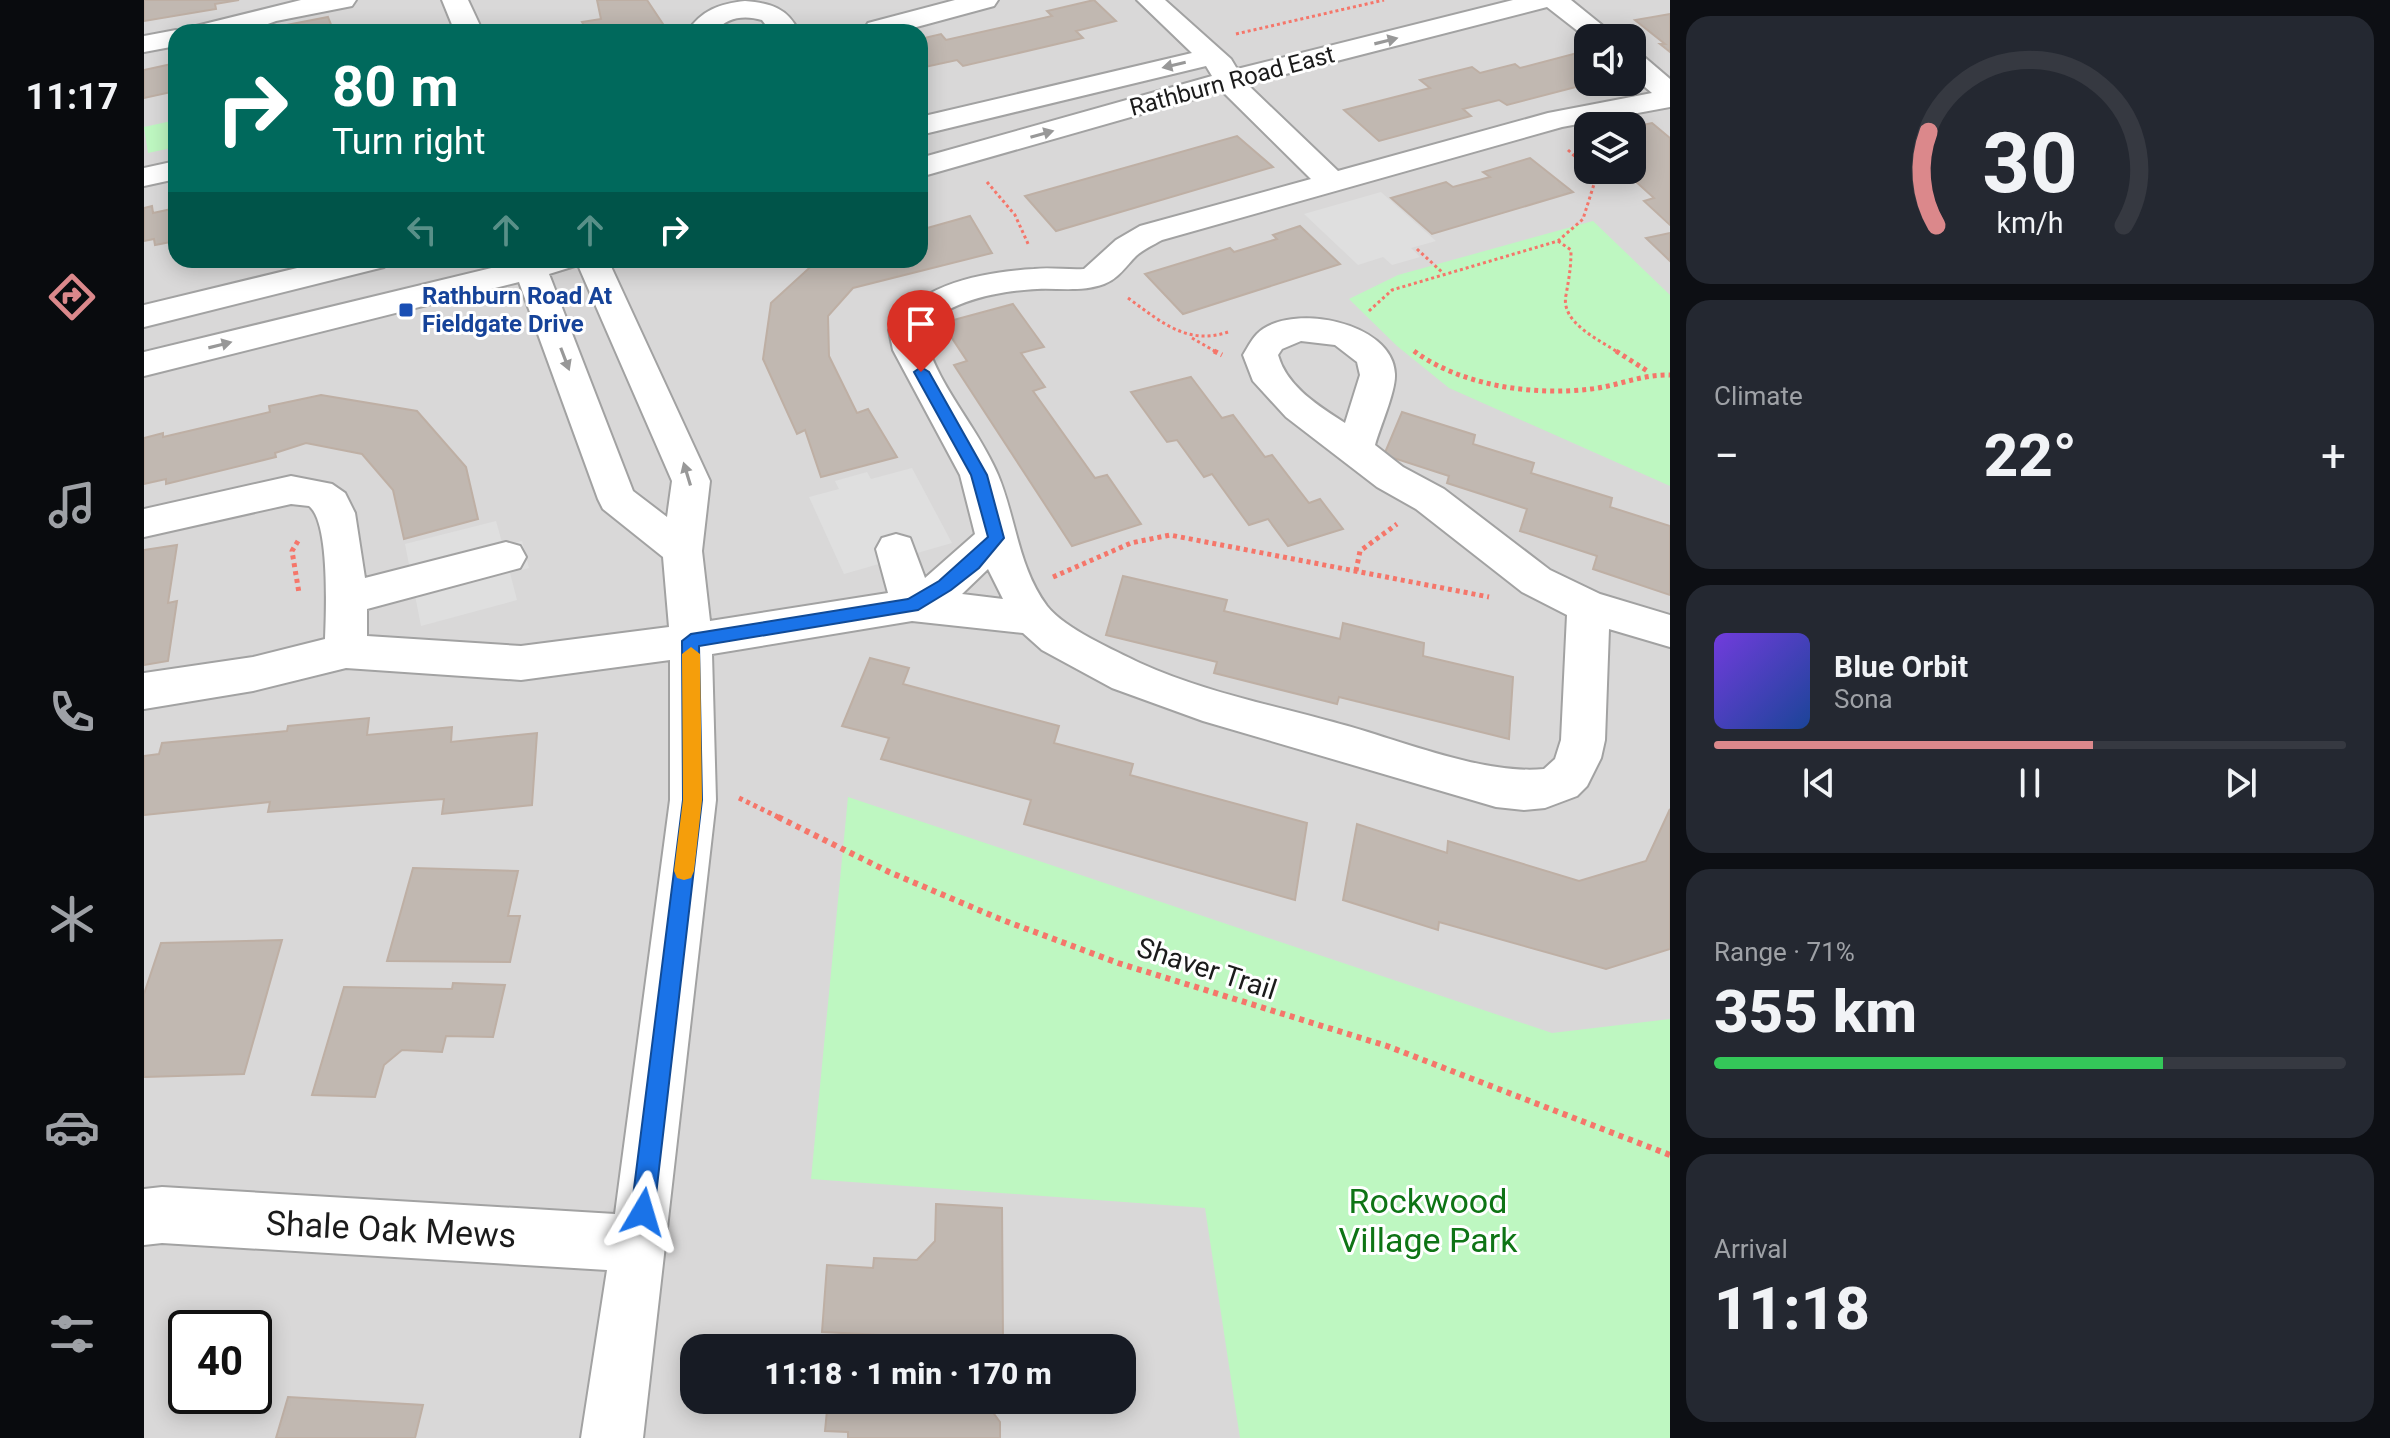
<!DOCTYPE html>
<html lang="en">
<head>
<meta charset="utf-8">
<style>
	:root { --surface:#171b24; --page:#242831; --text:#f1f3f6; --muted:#9ea1a6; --line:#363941; --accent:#db888b }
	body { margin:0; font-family:Roboto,sans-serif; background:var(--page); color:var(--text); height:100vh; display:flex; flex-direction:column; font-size:30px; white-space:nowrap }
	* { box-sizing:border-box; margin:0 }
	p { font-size:26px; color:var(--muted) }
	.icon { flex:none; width:44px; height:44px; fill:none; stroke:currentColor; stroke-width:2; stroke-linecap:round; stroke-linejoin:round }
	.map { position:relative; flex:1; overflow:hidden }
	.panel { display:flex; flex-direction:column; gap:16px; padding:16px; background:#0d0f14; width:720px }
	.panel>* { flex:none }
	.hud { position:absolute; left:24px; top:24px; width:760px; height:244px; border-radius:24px; box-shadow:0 4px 20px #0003; background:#00695c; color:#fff; overflow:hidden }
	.buttons { position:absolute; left:1430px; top:24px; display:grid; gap:16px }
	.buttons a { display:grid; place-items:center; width:72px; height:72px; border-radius:16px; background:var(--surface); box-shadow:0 4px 20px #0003; font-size:40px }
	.speed { position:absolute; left:24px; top:1310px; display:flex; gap:16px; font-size:40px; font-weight:700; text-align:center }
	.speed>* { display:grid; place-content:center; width:104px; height:104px; border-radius:50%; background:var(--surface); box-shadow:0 4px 20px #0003; line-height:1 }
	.speed .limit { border:4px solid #111; border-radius:12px; background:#fff; color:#111 }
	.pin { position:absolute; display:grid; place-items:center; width:68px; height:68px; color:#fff; margin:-82px -34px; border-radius:50% 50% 50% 0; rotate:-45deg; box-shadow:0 0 8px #0007 }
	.pin .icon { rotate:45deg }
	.me { position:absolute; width:88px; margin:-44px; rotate:7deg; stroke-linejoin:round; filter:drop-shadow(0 0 6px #0008) }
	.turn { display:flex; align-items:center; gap:28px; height:168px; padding:0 32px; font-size:36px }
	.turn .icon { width:104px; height:104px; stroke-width:2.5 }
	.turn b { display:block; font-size:56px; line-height:68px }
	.lanes { display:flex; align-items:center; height:76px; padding:0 32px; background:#0003; justify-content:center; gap:40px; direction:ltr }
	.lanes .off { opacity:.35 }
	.big { font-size:60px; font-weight:800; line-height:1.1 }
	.panel .tile { flex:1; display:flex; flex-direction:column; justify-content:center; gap:12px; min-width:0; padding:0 28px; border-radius:24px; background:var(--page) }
	.panel .dial { align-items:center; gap:0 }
	.dial svg { height:208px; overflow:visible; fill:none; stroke:var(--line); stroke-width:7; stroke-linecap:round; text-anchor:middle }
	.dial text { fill:var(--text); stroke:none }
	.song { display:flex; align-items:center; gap:24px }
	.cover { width:96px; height:96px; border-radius:12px; background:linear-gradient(135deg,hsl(260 70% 55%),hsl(220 70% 35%)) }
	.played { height:8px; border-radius:4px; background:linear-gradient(90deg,var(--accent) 60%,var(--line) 60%) }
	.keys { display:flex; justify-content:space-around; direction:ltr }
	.heat { display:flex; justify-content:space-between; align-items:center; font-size:44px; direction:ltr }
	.charge { height:12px; border-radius:6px; background:linear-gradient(90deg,#34c759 71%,var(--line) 0) }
	.trip { position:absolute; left:536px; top:1334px; width:456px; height:80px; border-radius:24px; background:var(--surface); box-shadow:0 4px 20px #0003; font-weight:800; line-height:80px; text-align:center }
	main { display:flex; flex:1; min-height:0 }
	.tabs { display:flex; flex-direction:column; width:144px; justify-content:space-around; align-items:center; background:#090b0e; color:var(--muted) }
	.tabs .icon { width:56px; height:56px }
	.tabs .current { color:var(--accent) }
	.tabs b { font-size:36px; color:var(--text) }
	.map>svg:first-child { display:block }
	.residential { fill:#d9d8d8; fill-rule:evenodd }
	.park { fill:#bef7c1 }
	.parking { fill:#dfdfdf }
	.building { fill:#c1b8b1; stroke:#beafa4; stroke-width:2 }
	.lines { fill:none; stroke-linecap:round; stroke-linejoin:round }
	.minor-casing { stroke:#a2a2a2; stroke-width:4 }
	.path-far2 { stroke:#f5766a; stroke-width:3; stroke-dasharray:3 3; stroke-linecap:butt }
	.path-far1 { stroke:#f5766a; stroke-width:5; stroke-dasharray:4 4; stroke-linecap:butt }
	.path { stroke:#f5766a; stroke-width:6; stroke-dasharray:5 5; stroke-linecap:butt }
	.minor { fill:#fff; fill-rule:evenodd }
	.oneway { fill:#989898 }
	.route { fill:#1a73e8; stroke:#114b97; stroke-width:2 }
	.slow { fill:#f59e0b }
	.transit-dot { fill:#1a4fb4; stroke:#fff; stroke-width:3 }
	.labels { text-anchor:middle; stroke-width:6; stroke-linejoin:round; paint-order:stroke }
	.far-street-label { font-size:24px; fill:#1b1b1b; stroke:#fff }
	.far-transit-label { font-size:24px; font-weight:bold; fill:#164399; stroke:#fff; text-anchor:start }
	.street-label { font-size:28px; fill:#1b1b1b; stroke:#fff }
	.near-park-label { font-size:34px; fill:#0e7415; stroke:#fff }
	.near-street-label { font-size:34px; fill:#1b1b1b; stroke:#fff }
</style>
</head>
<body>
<main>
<nav class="tabs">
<b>11:17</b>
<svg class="icon current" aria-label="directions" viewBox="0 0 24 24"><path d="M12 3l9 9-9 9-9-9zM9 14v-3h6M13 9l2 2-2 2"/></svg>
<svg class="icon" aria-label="music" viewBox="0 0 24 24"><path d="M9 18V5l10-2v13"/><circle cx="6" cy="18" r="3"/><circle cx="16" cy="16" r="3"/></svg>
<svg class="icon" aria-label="phone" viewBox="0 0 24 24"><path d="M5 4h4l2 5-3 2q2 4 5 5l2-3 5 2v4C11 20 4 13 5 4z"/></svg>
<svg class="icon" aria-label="climate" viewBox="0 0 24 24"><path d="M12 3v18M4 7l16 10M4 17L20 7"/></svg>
<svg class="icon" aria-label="car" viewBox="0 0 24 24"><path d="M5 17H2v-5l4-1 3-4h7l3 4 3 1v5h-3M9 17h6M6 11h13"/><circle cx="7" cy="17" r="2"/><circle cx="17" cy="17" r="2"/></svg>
<svg class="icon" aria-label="filters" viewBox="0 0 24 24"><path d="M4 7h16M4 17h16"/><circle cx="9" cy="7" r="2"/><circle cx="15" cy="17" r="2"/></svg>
</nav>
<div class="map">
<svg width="1526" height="1438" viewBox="0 0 1526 1438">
	<rect width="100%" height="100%" fill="#ede9e1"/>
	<!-- residential -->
	<path class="residential" d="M0,0H1526V1438H0ZM32,32H776V260H32ZM1444,38H1488V82H1444ZM1444,126H1488V170H1444ZM42,1328H110V1396H42ZM550,1348H978V1400H550Z"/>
	<!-- park -->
	<g class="park">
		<path d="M32,120V147L4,153L0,127Z"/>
		<path d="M1449,221L1526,295V486L1305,388L1253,346L1205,299L1254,275Z"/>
		<path d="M704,797L1408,1033L1526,1019V1438H1096L1061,1208L667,1179Z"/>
	</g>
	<!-- parking -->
	<g class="parking">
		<path d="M1237,192L1292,241L1267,248L1276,257L1248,265L1239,257L1214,265L1160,214Z"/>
		<path d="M768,468L808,543L700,574L665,497L695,489L691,481L723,472L727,479Z"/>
		<path d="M352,521L359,546L378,541L385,568L366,573L373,600L277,626L261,544Z"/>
	</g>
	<!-- building -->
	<g class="building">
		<path d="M0,0H95L71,4L72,9L0,21Z"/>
		<path d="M453,0H503L523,30L444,32L438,22L457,19Z"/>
		<path d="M950,0L972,21L932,31L939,38L819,66L813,60L776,68V39L797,34L802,40L908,16L903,11Z"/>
		<path d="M1526,14V52L1516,44H1521L1491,20Z"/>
		<path d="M184,17L190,32H133L132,27Z"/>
		<path d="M1433,53L1444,61V82H1451L1363,105L1355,100L1319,109L1327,116L1235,141L1200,110L1286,88L1276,80L1328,67L1336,73L1371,64L1376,68Z"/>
		<path d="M32,63V91L0,98V70Z"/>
		<path d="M1508,123L1526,138V225L1500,201L1510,198L1479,170H1488V164L1495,162L1488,157V127Z"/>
		<path d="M1093,136L1129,167L912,231L881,196Z"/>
		<path d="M1386,158L1429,192L1288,234L1247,198L1302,182L1309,187L1346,177L1339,172Z"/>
		<path d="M8,206L9,213L32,208V241L11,245L10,239L0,241V208Z"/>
		<path d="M826,216L848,253L709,288L684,316L685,356L713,413L724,409L753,457L677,477L661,430L653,434L619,359L627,303L674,260H776V230Z"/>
		<path d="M1156,226L1196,264L1039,314L1001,274L1086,248L1090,252L1133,239L1129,235Z"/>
		<path d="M1526,233V261L1502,238Z"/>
		<path d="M869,304L900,347L877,353L901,387L889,391L951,478L963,475L997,524L928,546L810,365L823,361L798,323Z"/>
		<path d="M1047,377L1078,418L1089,415L1121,457L1128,455L1165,503L1176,499L1199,529L1144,546L1124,519L1105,525L1068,474L1060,477L1033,440L1023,442L987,392Z"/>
		<path d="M177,395L273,411L322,467L334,519L260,539L249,490L218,454L162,443L131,453L132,457L22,484V479L0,484V438L19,433V437L126,412L125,406Z"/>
		<path d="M1258,412L1331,435L1329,444L1390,463L1387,473L1468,498L1466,507L1526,526V595L1449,569L1453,556L1376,531L1383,509L1303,483L1305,476L1240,455Z"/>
		<path d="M33,545L24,603L33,601L24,661L0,665V550Z"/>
		<path d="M979,576L1083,600L1080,611L1196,639L1199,623L1280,643L1279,656L1369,677L1365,739L1195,697L1193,704L1070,673L1073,662L962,635Z"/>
		<path d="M726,658L765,668L759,684L915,726L910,743L989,764L986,775L1163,823L1151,900L880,824L887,800L737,759L745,738L698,726Z"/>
		<path d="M225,718L223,735L308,727L307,742L393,733L388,805L298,814L300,799L124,812L126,802L0,815V756L15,754L18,743L143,731L144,726Z"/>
		<path d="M1526,809V949L1462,969L1295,922L1294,930L1199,900L1213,824L1303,853L1304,841L1435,881L1502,861Z"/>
		<path d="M269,868L374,871L364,916H376L366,962L243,961Z"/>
		<path d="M138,940L100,1074L0,1077V994L17,943Z"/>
		<path d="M309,983L361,985L349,1037L302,1036L298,1052L258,1050L240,1065L231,1097L168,1095L200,987L308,989Z"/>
		<path d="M792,1204L858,1208L859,1341L678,1332L683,1265L729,1268L730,1258L773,1260L791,1241Z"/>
		<path d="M144,1397L279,1405L271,1438H132Z"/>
		<path d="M684,1400L842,1403L856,1422V1438H704V1432L681,1431Z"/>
	</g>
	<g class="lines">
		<defs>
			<g id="minor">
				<path d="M157,0H212L208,6L132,21L102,32H48L52,26Z"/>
				<path d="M298,0H324L339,32H311Z"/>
				<path d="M811,0H854L850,6L754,32H723L720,29L724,23Z"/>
				<path d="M993,0H1021L1087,59L1093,69L1369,0H1427L1474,38L1444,39L1403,7L1103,84L1194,171L1404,113L1508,93L1488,76V53L1498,55L1526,79V107L1418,127L1018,240C1009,245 1000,249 992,256C982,266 974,279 960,284C938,292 916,288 893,289C857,291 803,300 779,330C791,384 833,425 854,475C872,518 874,567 903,606C921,629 970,650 996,663C1059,692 1133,706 1200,725C1258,741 1341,775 1400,769L1411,759L1417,740L1423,615L1378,592L1272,509L1233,487L1142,417L1109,381L1099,355C1103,349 1107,340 1113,334C1144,302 1249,321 1251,374C1252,391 1236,427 1231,445L1259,467L1300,489L1406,570L1456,594L1526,615V647L1465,629L1461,740L1457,758L1443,786L1433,796L1401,808L1380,810L1352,807L1059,721L968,688L898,650L879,633L768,621L568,654L572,800L499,1438H437L463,1270L18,1243L0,1245V1189L18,1187L471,1214L526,800V660L377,680L202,668L109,691L0,709V673L109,657L181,639C182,612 186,522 165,506L147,504L0,537V509L147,476L188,484L201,493L211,513L221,578L362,542L376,546L382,557L376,568L223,609V636L377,646L525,627L519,557L459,509L454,499L375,282L0,376V352L368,263L367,260H464L566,481L558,551L566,621L744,593L732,549L738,538L752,534L766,538L781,578L831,534L816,475L749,350L745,330C774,284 838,272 890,269C906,267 923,270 940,269L972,240L996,226L1167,179L1078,91L776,177V158L1068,76L1062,66L776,135V117L1048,53ZM434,265L528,481L523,517L489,491L405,274ZM1157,341L1191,345L1213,362L1216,375L1201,423C1175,406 1143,387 1134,355L1138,349ZM844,569L859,599L818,594Z"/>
				<path d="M601,1C626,3 644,8 655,32H627L618,20C600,15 583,17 571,32H543C558,10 575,4 601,1Z"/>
				<path d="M32,30L41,32H32V46L0,52V36Z"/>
				<path d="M32,161V179L0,186V168Z"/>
				<path d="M186,260H244L240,267L0,327V305Z"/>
			</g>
		</defs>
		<!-- minor casing -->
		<use href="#minor" class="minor-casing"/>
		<!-- path-far2 -->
		<g class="path-far2">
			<path d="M1092,34L1240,0"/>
			<path d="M1424,150L1444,168"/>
			<path d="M843,182L871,215L885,246"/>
			<path d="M1414,241L1427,250C1427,268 1425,278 1422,295C1416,323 1456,340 1475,353"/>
			<path d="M1273,249L1299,273"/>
			<path d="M984,298C1016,321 1043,346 1084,332"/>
			<path d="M1225,311L1248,290L1414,241L1439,219L1451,181L1446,170"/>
			<path d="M1048,338L1074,353"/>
		</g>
		<!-- path-far1 -->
		<g class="path-far1">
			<path d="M1070,351L1078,355"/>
			<path d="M1270,351C1317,386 1390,396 1447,389C1474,386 1498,374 1526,375"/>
			<path d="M1472,351L1505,372"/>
			<path d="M154,541L148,551L155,593"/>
			<path d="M1212,571L1216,551L1253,524"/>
			<path d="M909,577L987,543L1026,535L1345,597"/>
			<path d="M595,798L638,819"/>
		</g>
		<!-- path -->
		<path class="path" d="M634,817L745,872L856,919L974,963L1243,1046L1526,1155"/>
		<!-- minor -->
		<use href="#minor" class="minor"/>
	</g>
	<!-- one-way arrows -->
	<defs><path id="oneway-solid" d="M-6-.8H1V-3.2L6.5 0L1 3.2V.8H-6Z" transform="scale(2)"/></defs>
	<g class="oneway">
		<use href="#oneway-solid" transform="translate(1242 41) rotate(-14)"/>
		<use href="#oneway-solid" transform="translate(1030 65) rotate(167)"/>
		<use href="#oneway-solid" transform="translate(898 134) rotate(-16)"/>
		<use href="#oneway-solid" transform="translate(76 345) rotate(-14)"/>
		<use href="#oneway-solid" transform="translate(421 359) rotate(69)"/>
		<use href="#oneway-solid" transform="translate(543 474) rotate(-107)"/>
	</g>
	<!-- route -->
	<path class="route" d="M777,367L785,372L843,475L860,538L835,568L807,590L774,610L555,646L558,800L510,1212L507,1220L499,1224L491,1220L487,1212L539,800L538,641L547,634L764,599L795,581L844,537L827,475L770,372Z"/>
	<!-- slow -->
	<path class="slow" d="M547,647L556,654L558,800L550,871L547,878L540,880L533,878L530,871L539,800L538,654Z"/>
	<!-- markers -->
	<rect class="transit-dot" x="254" y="302" width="16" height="16" rx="4"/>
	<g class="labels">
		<!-- far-street labels -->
		<g class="far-street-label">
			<text transform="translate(1088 81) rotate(-15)" y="8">Rathburn Road East</text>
		</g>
		<!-- far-transit labels -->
		<g class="far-transit-label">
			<text x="278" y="304">Rathburn Road At<tspan x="278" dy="28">Fieldgate Drive</tspan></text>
		</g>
		<!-- street labels -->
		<g class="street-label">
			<text transform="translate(1063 968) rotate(18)" y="10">Shaver Trail</text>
		</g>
		<!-- near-park labels -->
		<g class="near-park-label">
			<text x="1284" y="1213">Rockwood<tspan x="1284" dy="39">Village Park</tspan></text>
		</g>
		<!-- near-street labels -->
		<g class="near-street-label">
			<text transform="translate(247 1229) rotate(3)" y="12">Shale Oak Mews</text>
		</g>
	</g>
</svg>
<div class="buttons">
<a><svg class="icon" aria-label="sound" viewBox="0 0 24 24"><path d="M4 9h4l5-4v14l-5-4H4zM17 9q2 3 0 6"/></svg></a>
<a><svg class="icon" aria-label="layers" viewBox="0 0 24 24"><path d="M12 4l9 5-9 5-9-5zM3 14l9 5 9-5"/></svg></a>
</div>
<div class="speed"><div class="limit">40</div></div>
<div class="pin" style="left:777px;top:372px;background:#d93025"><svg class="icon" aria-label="arrive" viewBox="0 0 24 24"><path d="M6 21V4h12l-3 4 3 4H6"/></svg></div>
<svg class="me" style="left:499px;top:1212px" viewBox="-20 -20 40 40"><path d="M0-17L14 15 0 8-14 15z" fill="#1a73e8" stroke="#fff" stroke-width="4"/></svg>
<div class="trip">11:18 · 1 min · 170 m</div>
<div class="hud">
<div class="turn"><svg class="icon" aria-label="right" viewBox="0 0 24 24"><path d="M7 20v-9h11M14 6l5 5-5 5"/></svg><div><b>80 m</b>Turn right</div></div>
<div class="lanes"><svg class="icon off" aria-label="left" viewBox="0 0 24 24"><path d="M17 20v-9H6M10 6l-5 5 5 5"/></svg><svg class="icon off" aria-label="ahead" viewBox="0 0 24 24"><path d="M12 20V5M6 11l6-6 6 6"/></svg><svg class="icon off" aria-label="ahead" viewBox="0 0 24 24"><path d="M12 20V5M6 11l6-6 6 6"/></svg><svg class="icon" aria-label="right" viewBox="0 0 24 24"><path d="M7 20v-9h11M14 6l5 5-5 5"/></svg></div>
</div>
</div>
<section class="panel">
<div class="tile dial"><svg viewBox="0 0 100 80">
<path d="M14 69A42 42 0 1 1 86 69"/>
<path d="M14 69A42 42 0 0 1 11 33" stroke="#db888b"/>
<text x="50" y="56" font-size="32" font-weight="700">30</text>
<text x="50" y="72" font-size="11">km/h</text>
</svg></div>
<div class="tile"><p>Climate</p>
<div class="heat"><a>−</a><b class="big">22°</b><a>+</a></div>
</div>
<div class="tile">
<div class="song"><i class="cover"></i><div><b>Blue Orbit</b><p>Sona</p></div></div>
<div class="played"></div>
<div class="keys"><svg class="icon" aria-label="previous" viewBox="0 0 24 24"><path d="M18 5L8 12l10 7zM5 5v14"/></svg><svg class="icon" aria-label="pause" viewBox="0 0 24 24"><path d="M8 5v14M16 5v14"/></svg><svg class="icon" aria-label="next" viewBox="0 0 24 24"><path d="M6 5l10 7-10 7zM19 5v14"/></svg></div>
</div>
<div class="tile"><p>Range · 71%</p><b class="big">355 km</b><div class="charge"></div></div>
<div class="tile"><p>Arrival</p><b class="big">11:18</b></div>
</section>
</main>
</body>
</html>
